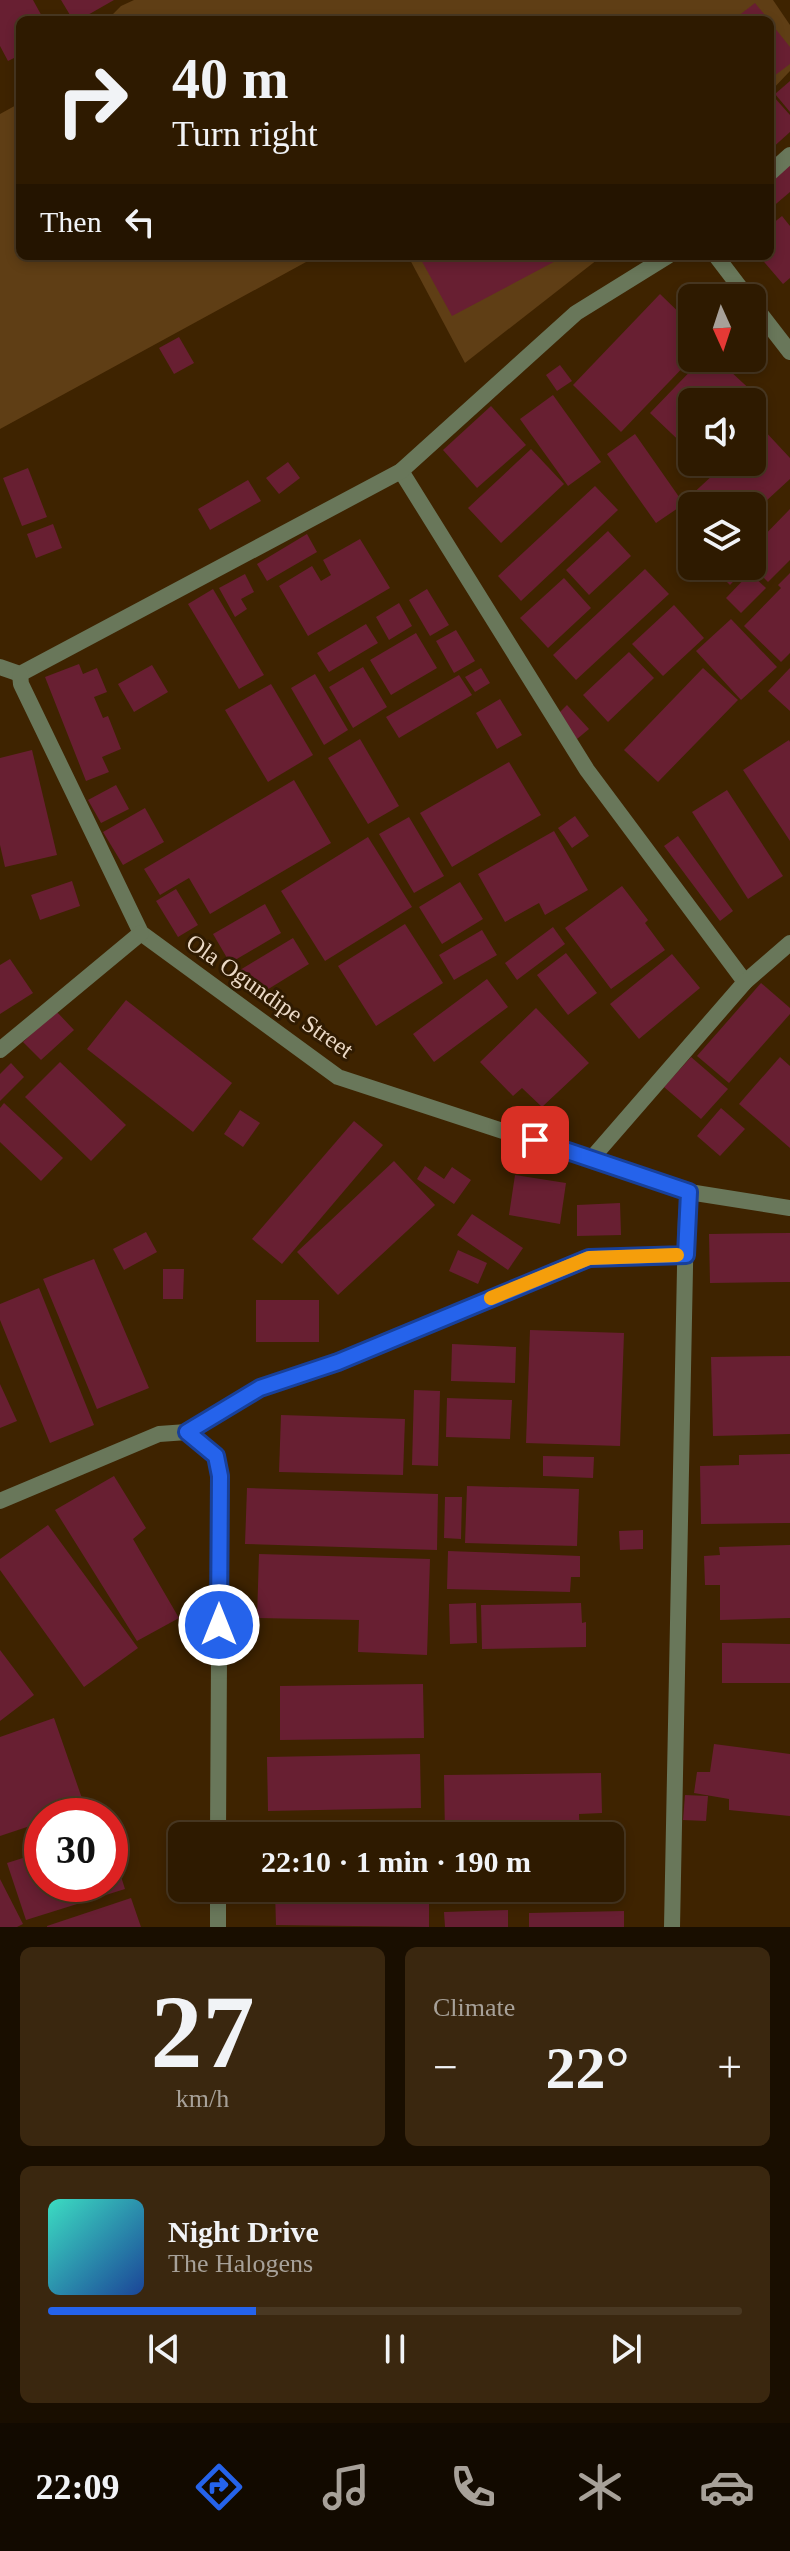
<!DOCTYPE html>
<html lang="en">
<head>
<meta charset="utf-8">
<style>
	:root { --surface:#2e1a00; --page:#3a270f; --text:#f1f3f6; --muted:#a7a199; --line:#493822; --accent:#2563eb }
	body { margin:0; font-family:Georgia,serif; background:var(--page); color:var(--text); height:100vh; display:flex; flex-direction:column; font-size:30px; white-space:nowrap }
	* { box-sizing:border-box; margin:0 }
	p { font-size:26px; color:var(--muted) }
	.icon { flex:none; width:44px; height:44px; fill:none; stroke:currentColor; stroke-width:2; stroke-linecap:round; stroke-linejoin:round }
	.map { position:relative; height:1927px; overflow:hidden }
	.drawer { display:flex; flex-direction:column; gap:20px; padding:20px; background:#190e00; flex:1 }
	.drawer>* { flex:none }
	.guide { position:absolute; left:16px; top:16px; width:758px; height:244px; border-radius:12px; box-shadow:0 4px 12px #0003,0 0 0 2px var(--line); background:#2e1a00; color:var(--text); overflow:hidden }
	.needle { width:52px; rotate:177deg }
	.tools { position:absolute; left:678px; top:284px; display:grid; gap:16px }
	.tools a { display:grid; place-items:center; width:88px; height:88px; border-radius:12px; background:var(--surface); box-shadow:0 4px 12px #0003,0 0 0 2px var(--line); font-size:40px }
	.speed { position:absolute; left:24px; top:1798px; display:flex; gap:16px; font-size:40px; font-weight:700; text-align:center }
	.speed>* { display:grid; place-content:center; width:104px; height:104px; border-radius:50%; background:var(--surface); box-shadow:0 4px 12px #0003,0 0 0 2px var(--line); line-height:1 }
	.speed .limit { border:12px solid #d22; background:#fff; color:#111 }
	.pin { position:absolute; display:grid; place-items:center; width:68px; height:68px; color:#fff; margin:-34px; border-radius:16px; box-shadow:0 4px 12px #0006 }
	.me { position:absolute; width:88px; margin:-44px; rotate:0deg; stroke-linejoin:round; filter:drop-shadow(0 0 6px #0008) }
	.turn { display:flex; align-items:center; gap:28px; height:168px; padding:0 24px; font-size:36px }
	.turn .icon { width:104px; height:104px; stroke-width:2.5 }
	.turn b { display:block; font-size:56px; line-height:68px }
	.then { display:flex; align-items:center; height:76px; padding:0 24px; background:#0003; gap:16px; font-size:30px }
	.big { font-size:60px; font-weight:700; line-height:1.1 }
	.drawer .widget { flex:1; display:flex; flex-direction:column; justify-content:center; gap:12px; min-width:0; padding:0 28px; border-radius:12px; background:var(--page) }
	.drawer .dial { align-items:center; gap:0 }
	.dial b { font-size:104px; line-height:1 }
	.song { display:flex; align-items:center; gap:24px }
	.cover { width:96px; height:96px; border-radius:12px; background:linear-gradient(135deg,hsl(170 70% 55%),hsl(220 70% 35%)) }
	.played { height:8px; border-radius:4px; background:linear-gradient(90deg,var(--accent) 30%,var(--line) 30%) }
	.keys { display:flex; justify-content:space-around; direction:ltr }
	.heat { display:flex; justify-content:space-between; align-items:center; font-size:44px; direction:ltr }
	.drawer .tiles { flex:1; display:grid; gap:20px; grid-template-columns:1fr 1fr }
	.widget:last-child { grid-column:span 2 }
	.trip { position:absolute; left:168px; top:1822px; width:456px; height:80px; border-radius:12px; background:var(--surface); box-shadow:0 4px 12px #0003,0 0 0 2px var(--line); font-weight:700; line-height:80px; text-align:center }
	.tabs { display:flex; height:128px; justify-content:space-around; align-items:center; background:#120a00; color:var(--muted) }
	.tabs .icon { width:56px; height:56px }
	.tabs .current { color:var(--accent) }
	.tabs b { font-size:36px; color:var(--text) }
	.map>svg:first-child { display:block }
	.green { fill:#5f3e15 }
	.building { fill:#681f32 }
	.lines { fill:none; stroke-linecap:round; stroke-linejoin:round }
	.street { stroke:#69775a; stroke-width:16 }
	.route-casing { stroke:#184099; stroke-width:20 }
	.route { stroke:#2563eb; stroke-width:14 }
	.slow { stroke:#f59e0b; stroke-width:14 }
	.labels { text-anchor:middle; stroke-width:6; stroke-linejoin:round; paint-order:stroke }
	.street-label { font-size:24px; fill:#ecdac7; stroke:#301b01 }
</style>
</head>
<body>
<div class="map">
<svg width="790" height="1927" viewBox="0 0 790 1927">
	<rect width="100%" height="100%" fill="#3e2300"/>
	<!-- green -->
	<g class="green">
		<path d="M134,0H773L790,25V71L770,92V20H107L121,6Z"/>
		<path d="M20,103V256H317L0,429V114Z"/>
		<path d="M408,256H602L465,363Z"/>
	</g>
	<!-- building -->
	<g class="building">
		<path d="M0,0H33L44,20H20V55L8,61L0,46Z"/>
		<path d="M61,0H114L79,20H73Z"/>
		<path d="M755,3L769,20H733Z"/>
		<path d="M770,22L790,47V64L774,76L770,71Z"/>
		<path d="M790,81V112L775,94Z"/>
		<path d="M774,97L790,115V132L770,150V100Z"/>
		<path d="M790,162V192L770,209V178Z"/>
		<path d="M782,216L790,226V278L783,284L759,256H770V221L772,224Z"/>
		<path d="M419,256H565L452,316Z"/>
		<path d="M660,294L692,325V358L621,432L573,385Z"/>
		<path d="M179,337L194,363L174,374L159,348Z"/>
		<path d="M703,358H716L756,395L749,402H692V453L650,413Z"/>
		<path d="M560,365L572,381L557,391L546,375Z"/>
		<path d="M553,395L601,462L568,486L520,419Z"/>
		<path d="M491,406L526,445L477,488L443,450Z"/>
		<path d="M763,429L790,458V479L752,514V506H696L688,498L727,462H752V439Z"/>
		<path d="M635,434L684,504L656,523L607,454Z"/>
		<path d="M531,449L564,484L501,543L468,508Z"/>
		<path d="M288,462L300,478L279,494L266,478Z"/>
		<path d="M28,468L47,517L22,526L3,478Z"/>
		<path d="M248,480L261,501L210,530L198,509Z"/>
		<path d="M595,486L618,510L521,601L498,576Z"/>
		<path d="M790,509V560L768,582L752,566V548Z"/>
		<path d="M53,524L62,548L36,558L27,534Z"/>
		<path d="M608,531L631,556L589,595L566,570Z"/>
		<path d="M307,534L317,552L267,581L257,564Z"/>
		<path d="M360,539L390,588L308,636L279,586L312,566L321,581L331,575L323,560Z"/>
		<path d="M721,566H744L746,568L730,585L716,571Z"/>
		<path d="M645,569L669,594L576,680L553,655Z"/>
		<path d="M750,573L766,588L741,613L726,598Z"/>
		<path d="M790,573V653L781,662L744,626L781,588L778,585Z"/>
		<path d="M245,574L254,592L241,599L247,609L235,617L219,588Z"/>
		<path d="M564,578L591,608L548,648L520,618Z"/>
		<path d="M213,589L264,675L239,689L188,604Z"/>
		<path d="M427,589L449,625L430,636L409,600Z"/>
		<path d="M399,603L412,626L389,640L376,617Z"/>
		<path d="M674,605L704,638L663,676L632,644Z"/>
		<path d="M731,619L777,667L741,700L696,651Z"/>
		<path d="M366,624L378,643L329,672L317,653Z"/>
		<path d="M456,630L475,661L454,673L436,641Z"/>
		<path d="M416,633L437,668L391,695L370,660Z"/>
		<path d="M629,652L654,678L608,722L583,695Z"/>
		<path d="M79,664L83,674L97,668L107,692L94,697L103,718L108,716L121,749L102,757L109,772L86,781L45,677Z"/>
		<path d="M152,665L168,692L134,712L118,684Z"/>
		<path d="M363,667L387,707L353,728L329,687Z"/>
		<path d="M481,668L490,683L475,692L465,677Z"/>
		<path d="M703,668L738,700L658,782L624,750Z"/>
		<path d="M790,668V711L768,691Z"/>
		<path d="M315,674L348,730L324,745L291,688Z"/>
		<path d="M459,675L472,695L399,738L386,717Z"/>
		<path d="M271,684L313,755L268,782L225,710Z"/>
		<path d="M500,699L522,735L497,749L476,713Z"/>
		<path d="M567,705L589,729L577,739L556,716Z"/>
		<path d="M360,739L399,806L368,824L328,758Z"/>
		<path d="M789,740L790,742V841L743,770Z"/>
		<path d="M32,750L57,855L5,867L0,845V758Z"/>
		<path d="M509,762L541,815L452,867L420,813Z"/>
		<path d="M294,780L331,843L210,914L189,878L160,895L144,869Z"/>
		<path d="M116,785L129,809L101,823L88,800Z"/>
		<path d="M727,790L783,876L748,899L692,812Z"/>
		<path d="M145,808L164,842L123,865L103,832Z"/>
		<path d="M575,816L589,836L572,848L558,828Z"/>
		<path d="M409,817L444,876L414,893L379,834Z"/>
		<path d="M554,831L588,890L545,915L539,903L505,922L478,874Z"/>
		<path d="M678,836L733,911L720,921L664,846Z"/>
		<path d="M368,837L412,907L325,961L281,891Z"/>
		<path d="M72,881L80,906L40,920L31,895Z"/>
		<path d="M460,882L483,919L442,944L419,907Z"/>
		<path d="M622,886L648,920L645,923L665,950L611,989L565,928Z"/>
		<path d="M176,889L198,925L178,937L156,901Z"/>
		<path d="M265,904L281,933L230,963L213,934Z"/>
		<path d="M405,924L443,983L376,1026L338,966Z"/>
		<path d="M553,927L565,944L517,980L505,963Z"/>
		<path d="M482,930L497,955L454,980L439,955Z"/>
		<path d="M293,938L309,964L257,996L240,970Z"/>
		<path d="M566,953L597,993L568,1015L537,975Z"/>
		<path d="M672,954L700,988L639,1039L610,1004Z"/>
		<path d="M10,959L33,993L0,1014V965Z"/>
		<path d="M487,979L508,1007L434,1062L413,1034Z"/>
		<path d="M761,983L790,1008V1014L729,1083L697,1056Z"/>
		<path d="M126,1000L232,1083L193,1132L87,1049Z"/>
		<path d="M536,1008L589,1063L542,1107L522,1088L513,1096L480,1062Z"/>
		<path d="M56,1011L74,1030L41,1060L23,1042Z"/>
		<path d="M691,1057L728,1089L701,1119L664,1087Z"/>
		<path d="M780,1057L790,1066V1148L739,1104Z"/>
		<path d="M60,1062L126,1125L91,1161L25,1097Z"/>
		<path d="M11,1063L24,1077L0,1101V1074Z"/>
		<path d="M4,1103L63,1158L41,1181L0,1142V1108Z"/>
		<path d="M721,1108L745,1129L720,1156L697,1136Z"/>
		<path d="M240,1110L260,1123L243,1147L224,1134Z"/>
		<path d="M354,1121L383,1145L282,1264L252,1239Z"/>
		<path d="M394,1161L435,1205L338,1295L297,1252Z"/>
		<path d="M425,1166L444,1179L452,1167L471,1180L454,1204L417,1179Z"/>
		<path d="M515,1175L566,1183L560,1224L509,1215Z"/>
		<path d="M620,1203L621,1235L577,1236V1205Z"/>
		<path d="M472,1214L523,1248L508,1270L457,1235Z"/>
		<path d="M146,1232L157,1252L124,1270L113,1249Z"/>
		<path d="M790,1233V1282L710,1283L709,1234Z"/>
		<path d="M458,1250L487,1263L478,1284L449,1271Z"/>
		<path d="M94,1259L149,1388L97,1409L43,1279Z"/>
		<path d="M163,1269H184L183,1299H163Z"/>
		<path d="M39,1288L94,1425L50,1443L0,1320V1304Z"/>
		<rect x="256" y="1300" width="63" height="42"/>
		<path d="M530,1330L624,1333L620,1446L526,1443Z"/>
		<path d="M452,1344L516,1347L515,1383L451,1381Z"/>
		<path d="M790,1356V1434L713,1436L711,1357Z"/>
		<path d="M0,1384L17,1421L0,1428Z"/>
		<path d="M414,1390L440,1391L438,1466L412,1465Z"/>
		<path d="M447,1398L512,1400L510,1439L446,1437Z"/>
		<path d="M281,1415L405,1419L403,1475L279,1472Z"/>
		<path d="M790,1454V1523L701,1524L700,1466L739,1465V1455Z"/>
		<path d="M543,1456L594,1457L593,1478L543,1476Z"/>
		<path d="M114,1476L146,1528L133,1539L179,1618L137,1641L55,1510Z"/>
		<path d="M467,1486L579,1489L577,1546L465,1543Z"/>
		<path d="M247,1488L438,1494L437,1550L245,1544Z"/>
		<path d="M445,1497H462L461,1539L444,1538Z"/>
		<path d="M48,1525L138,1648L84,1687L0,1570V1559Z"/>
		<path d="M643,1530V1549L620,1550L619,1531Z"/>
		<path d="M790,1545V1618L720,1620V1585H705L704,1556L720,1555L719,1547Z"/>
		<path d="M448,1551L580,1556V1577H571L570,1592L447,1589Z"/>
		<path d="M259,1554L430,1559L427,1655L358,1652L359,1620L257,1618Z"/>
		<path d="M476,1603L477,1643L450,1644L449,1604Z"/>
		<path d="M581,1603L582,1623L586,1622V1647L482,1649L481,1605Z"/>
		<path d="M722,1643L790,1644V1683H722Z"/>
		<path d="M0,1650L34,1695L0,1721Z"/>
		<path d="M423,1684L424,1738L280,1740V1686Z"/>
		<path d="M54,1718L85,1807L58,1816H42V1822L0,1836V1737Z"/>
		<path d="M714,1744L790,1754V1816L729,1810V1799L694,1793L697,1772H710Z"/>
		<path d="M420,1754L421,1808L268,1811L267,1757Z"/>
		<path d="M601,1773L602,1813L579,1814L580,1836H445L444,1775Z"/>
		<path d="M685,1795L708,1796L706,1821L683,1820Z"/>
		<path d="M111,1845L125,1889L26,1920L7,1863L42,1852V1884H110Z"/>
		<path d="M0,1879L23,1924L17,1927H0Z"/>
		<path d="M285,1888H429V1927L276,1925L275,1892L285,1891Z"/>
		<path d="M441,1888H519V1895H505V1904H466V1896H441Z"/>
		<path d="M530,1888H564V1897L530,1898Z"/>
		<path d="M131,1898L141,1927H47V1926Z"/>
		<path d="M508,1910V1927H445L444,1912Z"/>
		<path d="M624,1911V1927H529V1913Z"/>
	</g>
	<g class="lines">
		<!-- street -->
		<g class="street">
			<path d="M770,173L790,155"/>
			<path d="M716,256L748,298"/>
			<path d="M752,303L790,352"/>
			<path d="M401,471L587,770L745,982"/>
			<path d="M0,667L20,674L401,471L576,313L668,256"/>
			<path d="M20,674L21,684L141,933L338,1077L689,1192L790,1208"/>
			<path d="M0,1050L141,933"/>
			<path d="M592,1158L745,982L790,943"/>
			<path d="M187,1432L260,1388L338,1362L562,1268L589,1258L686,1255"/>
			<path d="M0,1501L159,1434L187,1432L216,1456L220,1476L218,1836"/>
			<path d="M218,1888V1927"/>
			<path d="M672,1927L686,1217L689,1192"/>
		</g>
	</g>
	<g class="lines">
		<defs>
			<path id="route" d="M219,1625L220,1476L216,1456L187,1432L260,1388L338,1362L589,1258L686,1255L689,1192L535,1140"/>
		</defs>
		<!-- route casing -->
		<use href="#route" class="route-casing"/>
		<!-- route -->
		<use href="#route" class="route"/>
		<!-- slow -->
		<path class="slow" d="M491,1298L589,1258L677,1255"/>
	</g>
	<g class="labels">
		<!-- street labels -->
		<g class="street-label">
			<text transform="translate(270 996) rotate(35)" y="8">Ola Ogundipe Street</text>
		</g>
	</g>
</svg>
<div class="tools">
<a><svg class="needle" viewBox="-14 -14 28 28"><path d="M0-13l5 13h-10z" fill="#e53935"/><path d="M0 13l5-13h-10z" fill="#a7a199"/></svg></a>
<a><svg class="icon" aria-label="sound" viewBox="0 0 24 24"><path d="M4 9h4l5-4v14l-5-4H4zM17 9q2 3 0 6"/></svg></a>
<a><svg class="icon" aria-label="layers" viewBox="0 0 24 24"><path d="M12 4l9 5-9 5-9-5zM3 14l9 5 9-5"/></svg></a>
</div>
<div class="speed"><div class="limit">30</div></div>
<div class="pin" style="left:535px;top:1140px;background:#d93025"><svg class="icon" aria-label="arrive" viewBox="0 0 24 24"><path d="M6 21V4h12l-3 4 3 4H6"/></svg></div>
<svg class="me" style="left:219px;top:1625px" viewBox="-20 -20 40 40"><circle r="17" fill="#2563eb" stroke="#fff" stroke-width="3"/><path d="M0-11L8 9 0 5-8 9z" fill="#fff"/></svg>
<div class="trip">22:10 · 1 min · 190 m</div>
<div class="guide">
<div class="turn"><svg class="icon" aria-label="right" viewBox="0 0 24 24"><path d="M7 20v-9h11M14 6l5 5-5 5"/></svg><div><b>40 m</b>Turn right</div></div>
<div class="then">Then<svg class="icon" aria-label="left" viewBox="0 0 24 24"><path d="M17 20v-9H6M10 6l-5 5 5 5"/></svg></div>
</div>
</div>
<section class="drawer">
<div class="tiles">
<div class="widget dial"><b>27</b><p>km/h</p></div>
<div class="widget"><p>Climate</p>
<div class="heat"><a>−</a><b class="big">22°</b><a>+</a></div>
</div>
<div class="widget">
<div class="song"><i class="cover"></i><div><b>Night Drive</b><p>The Halogens</p></div></div>
<div class="played"></div>
<div class="keys"><svg class="icon" aria-label="previous" viewBox="0 0 24 24"><path d="M18 5L8 12l10 7zM5 5v14"/></svg><svg class="icon" aria-label="pause" viewBox="0 0 24 24"><path d="M8 5v14M16 5v14"/></svg><svg class="icon" aria-label="next" viewBox="0 0 24 24"><path d="M6 5l10 7-10 7zM19 5v14"/></svg></div>
</div>
</div>
</section>
<nav class="tabs">
<b>22:09</b>
<svg class="icon current" aria-label="directions" viewBox="0 0 24 24"><path d="M12 3l9 9-9 9-9-9zM9 14v-3h6M13 9l2 2-2 2"/></svg>
<svg class="icon" aria-label="music" viewBox="0 0 24 24"><path d="M9 18V5l10-2v13"/><circle cx="6" cy="18" r="3"/><circle cx="16" cy="16" r="3"/></svg>
<svg class="icon" aria-label="phone" viewBox="0 0 24 24"><path d="M5 4h4l2 5-3 2q2 4 5 5l2-3 5 2v4C11 20 4 13 5 4z"/></svg>
<svg class="icon" aria-label="climate" viewBox="0 0 24 24"><path d="M12 3v18M4 7l16 10M4 17L20 7"/></svg>
<svg class="icon" aria-label="car" viewBox="0 0 24 24"><path d="M5 17H2v-5l4-1 3-4h7l3 4 3 1v5h-3M9 17h6M6 11h13"/><circle cx="7" cy="17" r="2"/><circle cx="17" cy="17" r="2"/></svg>
</nav>
</body>
</html>
